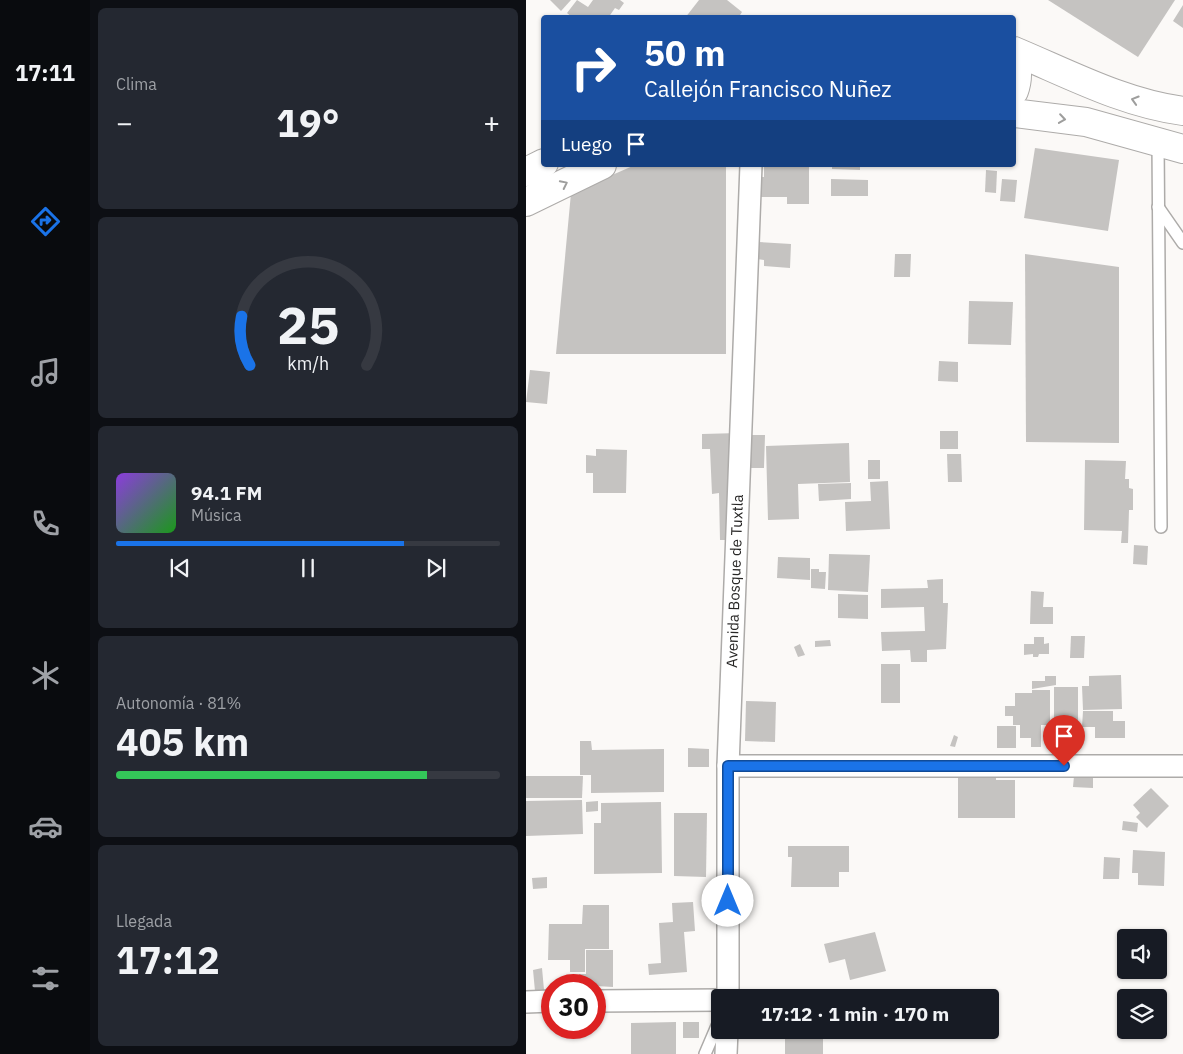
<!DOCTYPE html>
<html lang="es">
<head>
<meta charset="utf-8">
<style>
	:root { --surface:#171b24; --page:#242831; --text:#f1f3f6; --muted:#9ea1a6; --line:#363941; --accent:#1a73e8 }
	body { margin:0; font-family:"IBM Plex Sans",sans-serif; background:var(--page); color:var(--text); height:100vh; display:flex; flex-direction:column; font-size:19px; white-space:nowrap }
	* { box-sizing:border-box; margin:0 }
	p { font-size:16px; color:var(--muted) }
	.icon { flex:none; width:28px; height:28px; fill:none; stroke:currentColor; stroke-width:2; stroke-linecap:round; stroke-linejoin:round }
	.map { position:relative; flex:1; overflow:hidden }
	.drawer { display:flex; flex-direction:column; gap:8px; padding:8px; background:#0d0f14; width:436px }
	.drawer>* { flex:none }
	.guide { position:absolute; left:15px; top:15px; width:475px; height:152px; border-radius:5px; box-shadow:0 1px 4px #0004; background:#1a4fa0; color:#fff; overflow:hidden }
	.controls { position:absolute; left:591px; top:929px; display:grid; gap:10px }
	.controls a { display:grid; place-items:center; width:50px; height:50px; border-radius:5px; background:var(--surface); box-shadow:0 1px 4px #0004; font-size:25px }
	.speed { position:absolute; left:15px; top:974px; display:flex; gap:10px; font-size:25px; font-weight:700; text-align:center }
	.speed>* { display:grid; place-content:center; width:65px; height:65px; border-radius:50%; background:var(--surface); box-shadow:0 1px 4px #0004; line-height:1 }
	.speed .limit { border:8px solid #d22; background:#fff; color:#111 }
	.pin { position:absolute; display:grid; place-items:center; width:42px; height:42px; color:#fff; margin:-51px -21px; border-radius:50% 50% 50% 0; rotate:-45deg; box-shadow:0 0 5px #0007 }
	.pin .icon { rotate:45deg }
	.me { position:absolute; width:55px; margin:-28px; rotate:0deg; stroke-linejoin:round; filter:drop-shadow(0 0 4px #0008) }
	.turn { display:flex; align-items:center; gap:18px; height:105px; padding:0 20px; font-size:22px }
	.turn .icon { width:65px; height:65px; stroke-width:2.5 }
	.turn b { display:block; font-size:35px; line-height:42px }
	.then { display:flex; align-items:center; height:48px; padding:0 20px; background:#0003; gap:10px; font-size:19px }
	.big { font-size:38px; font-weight:800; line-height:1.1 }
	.drawer .tile { flex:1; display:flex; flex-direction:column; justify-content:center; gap:8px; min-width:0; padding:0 18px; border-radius:8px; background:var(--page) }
	.drawer .dial { align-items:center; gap:0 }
	.dial svg { height:130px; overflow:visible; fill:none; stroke:var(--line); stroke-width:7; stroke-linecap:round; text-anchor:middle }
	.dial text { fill:var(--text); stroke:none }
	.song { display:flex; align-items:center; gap:15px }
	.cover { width:60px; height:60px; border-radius:8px; background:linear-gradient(135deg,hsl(270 70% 55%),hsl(120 70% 35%)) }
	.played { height:5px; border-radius:2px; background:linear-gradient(90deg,var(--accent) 75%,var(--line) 75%) }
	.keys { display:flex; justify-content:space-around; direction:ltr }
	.heat { display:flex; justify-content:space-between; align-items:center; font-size:28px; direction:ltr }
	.charge { height:8px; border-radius:4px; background:linear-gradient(90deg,#34c759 81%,var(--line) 0) }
	.trip { position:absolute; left:185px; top:989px; width:288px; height:50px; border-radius:5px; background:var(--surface); box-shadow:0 1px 4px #0004; font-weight:800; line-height:50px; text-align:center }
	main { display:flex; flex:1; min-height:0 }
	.menu { display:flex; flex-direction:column; width:90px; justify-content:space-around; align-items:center; background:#090b0e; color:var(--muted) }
	.menu .icon { width:35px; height:35px }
	.menu .selected { color:var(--accent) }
	.menu b { font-size:22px; color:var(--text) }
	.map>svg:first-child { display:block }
	.building { fill:#c5c3c1 }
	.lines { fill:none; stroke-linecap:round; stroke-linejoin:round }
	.service-casing { stroke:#adaba9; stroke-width:14 }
	.minor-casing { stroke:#adaba9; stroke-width:24 }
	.secondary-casing { stroke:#adaba9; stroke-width:30 }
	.service { stroke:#fff; stroke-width:11 }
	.minor { stroke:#fff; stroke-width:21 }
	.secondary { stroke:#fff; stroke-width:28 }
	.oneway { stroke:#9e9e9d }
	.route-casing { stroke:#114b97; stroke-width:12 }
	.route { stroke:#1a73e8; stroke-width:9 }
	.labels { text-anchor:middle; stroke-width:5; stroke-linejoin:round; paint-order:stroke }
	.street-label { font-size:15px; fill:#282726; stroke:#fff }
</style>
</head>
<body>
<main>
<nav class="menu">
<b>17:11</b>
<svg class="icon selected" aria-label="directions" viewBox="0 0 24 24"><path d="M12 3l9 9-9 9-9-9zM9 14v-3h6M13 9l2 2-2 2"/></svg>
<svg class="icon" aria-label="music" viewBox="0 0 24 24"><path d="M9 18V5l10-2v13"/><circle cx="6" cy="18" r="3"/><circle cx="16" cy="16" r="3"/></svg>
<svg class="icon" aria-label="phone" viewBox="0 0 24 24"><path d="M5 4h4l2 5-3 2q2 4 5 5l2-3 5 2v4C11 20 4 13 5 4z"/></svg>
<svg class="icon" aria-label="climate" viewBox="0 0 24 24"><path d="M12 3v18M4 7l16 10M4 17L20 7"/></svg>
<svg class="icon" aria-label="car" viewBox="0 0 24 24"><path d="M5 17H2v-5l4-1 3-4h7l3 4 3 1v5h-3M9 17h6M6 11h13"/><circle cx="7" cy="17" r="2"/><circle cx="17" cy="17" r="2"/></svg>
<svg class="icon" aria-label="filters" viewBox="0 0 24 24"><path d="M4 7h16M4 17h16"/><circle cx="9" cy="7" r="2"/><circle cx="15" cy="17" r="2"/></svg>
</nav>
<section class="drawer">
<div class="tile"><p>Clima</p>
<div class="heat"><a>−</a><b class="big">19°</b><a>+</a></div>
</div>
<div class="tile dial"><svg viewBox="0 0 100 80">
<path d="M14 69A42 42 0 1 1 86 69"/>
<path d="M14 69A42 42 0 0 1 9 39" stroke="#1a73e8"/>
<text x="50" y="56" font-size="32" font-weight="700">25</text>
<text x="50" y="72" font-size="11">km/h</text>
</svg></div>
<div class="tile">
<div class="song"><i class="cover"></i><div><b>94.1 FM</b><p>Música</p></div></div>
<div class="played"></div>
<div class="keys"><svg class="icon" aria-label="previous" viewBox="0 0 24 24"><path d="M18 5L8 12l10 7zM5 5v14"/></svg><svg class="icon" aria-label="pause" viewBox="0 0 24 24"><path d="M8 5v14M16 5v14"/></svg><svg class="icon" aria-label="next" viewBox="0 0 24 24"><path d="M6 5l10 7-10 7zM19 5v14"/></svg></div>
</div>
<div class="tile"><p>Autonomía · 81%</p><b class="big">405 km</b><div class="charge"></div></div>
<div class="tile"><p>Llegada</p><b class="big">17:12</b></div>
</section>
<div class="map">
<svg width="657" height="1054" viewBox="0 0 657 1054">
	<rect width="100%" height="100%" fill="#fbf9f7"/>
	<!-- building -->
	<g class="building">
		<path d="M24,0H45L35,11Z"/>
		<path d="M51,0L62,7L67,0H94L98,3L93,10L89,8L82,18H47L41,13Z"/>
		<path d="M173,0H201L216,12L212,18H159Z"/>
		<path d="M522,0H649L612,57Z"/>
		<path d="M657,5V28L647,21Z"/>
		<path d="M509,148L593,160L582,231L498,218Z"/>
		<path d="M109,165H200V354H30L45,193Z"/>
		<path d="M238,165H283V204H261V197H222L223,177H238Z"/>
		<path d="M306,165H334V170L306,169Z"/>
		<path d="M460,170L471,171L470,193L459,192Z"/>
		<path d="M305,179L342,180V196H305Z"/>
		<path d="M476,179L491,180L489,202L474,201Z"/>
		<path d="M232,242L265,244L264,268L238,266V260L231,259Z"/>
		<path d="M369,254H385L384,277H368Z"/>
		<path d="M499,254L593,267V443L500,442Z"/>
		<path d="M443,301L487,302L485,345L442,344Z"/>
		<path d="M413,361L432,362V382L412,381Z"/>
		<path d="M4,370L24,372L21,404L0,402Z"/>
		<rect x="414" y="431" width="18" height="18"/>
		<path d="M213,433L215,540H194L193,493L186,494L184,449H176V434Z"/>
		<path d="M217,435H239L238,468H217Z"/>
		<path d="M323,443L324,482L272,484L273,519L242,520L240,446Z"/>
		<path d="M70,449L101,450L100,493H67V473H60V455L70,456Z"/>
		<path d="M421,454H435L436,482H422Z"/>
		<rect x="342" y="460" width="12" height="19"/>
		<path d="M559,460L600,461L599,479H603V488L607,489V510H603L602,543H595L596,531L558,530Z"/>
		<path d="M362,481L364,529L320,531L319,502L345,501L344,482Z"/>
		<path d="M325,483V499L293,501L292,484Z"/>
		<path d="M608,545L622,546L621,565L607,564Z"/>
		<path d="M303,554L344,555L342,592L302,590Z"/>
		<path d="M252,557L284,558V580L251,578Z"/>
		<path d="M285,569H293V572H300L299,589L285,588Z"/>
		<path d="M417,579V603H422L420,649L401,650V662H385L384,650L356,651L355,632L399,631L398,607L355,608V589L402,588L401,580Z"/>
		<path d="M505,591L518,592L517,607H527V624H504Z"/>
		<path d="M312,594L342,595V619L312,618Z"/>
		<path d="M545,636H559L558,658H544Z"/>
		<path d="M508,637H518V644L523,643V654H513L512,657H507V654L498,655V644H508Z"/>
		<path d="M304,640L305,646L289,647V641Z"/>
		<path d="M274,644L279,655L272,657L268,647Z"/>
		<rect x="355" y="664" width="19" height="39"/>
		<path d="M595,675L596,709L557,710L556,686H563V676Z"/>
		<path d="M519,676H530V685L506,689V681H519Z"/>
		<rect x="528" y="687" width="24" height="38"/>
		<path d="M506,690H524V725H515V747H505V738H494V725H487V716H479V706H489V693H506Z"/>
		<path d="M220,701L250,702L249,742L219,741Z"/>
		<path d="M557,711H587V721H599V738H569V727H556Z"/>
		<rect x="471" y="726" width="19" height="22"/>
		<path d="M428,735L432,737L429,747L424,746Z"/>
		<path d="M54,741H65L66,750L138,749V792L65,793V775H54Z"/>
		<path d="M162,748L183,749V767H162Z"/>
		<path d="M0,776H57L56,798H0Z"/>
		<path d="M432,776H470V780H489V818H432Z"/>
		<path d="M548,776L567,777V788L547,787Z"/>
		<path d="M625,788L643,806L621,828L610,817L614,813L607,805Z"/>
		<path d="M56,800L57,834L0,836V801Z"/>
		<path d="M72,801V811L60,812V802Z"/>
		<path d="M135,802L136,873L68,874V823H75V803Z"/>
		<path d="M148,813H181L180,877L148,876Z"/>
		<path d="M597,821L612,823L611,832L596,830Z"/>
		<path d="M262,846H323V872H313V887H265L266,857H262Z"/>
		<path d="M607,850L639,852L638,886L612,885V873H606Z"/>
		<path d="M578,857L594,858L593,879H577Z"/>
		<path d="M21,877V888L7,889L6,878Z"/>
		<path d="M167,902L169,931L158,932L161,972L123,975L122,964L135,963L133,923L147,922L146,903Z"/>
		<path d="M57,905H83V949H59V972H44V960H22L23,924H56Z"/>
		<path d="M349,932L360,971L324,980L319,959L303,963L298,944Z"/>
		<path d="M60,950H87V987L53,985V974H60Z"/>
		<path d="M16,968L18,990L9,991L7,970Z"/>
		<path d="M150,1022V1054H105V1023Z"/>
		<rect x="157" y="1022" width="16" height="16"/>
		<rect x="259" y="1030" width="38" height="24"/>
	</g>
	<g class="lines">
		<defs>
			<g id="service">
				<path d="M632,142L635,527"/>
				<path d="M632,207L657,243"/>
				<path d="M179,1054L194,1019"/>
			</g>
			<g id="minor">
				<path d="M202,766H657"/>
				<path d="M202,998V766L225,165"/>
				<path d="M69,1001L194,1000"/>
				<path d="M0,1002L26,1001"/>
				<path d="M200,1054L201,1030"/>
			</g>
			<g id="secondary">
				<path d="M488,51C543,74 597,103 657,111"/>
				<path d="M488,52C491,66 493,78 488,91"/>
				<path d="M488,113L560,122L657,149"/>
				<path d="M0,172L18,163"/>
				<path d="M0,202L76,165"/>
			</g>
		</defs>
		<!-- service casing -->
		<use href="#service" class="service-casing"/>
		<!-- minor casing -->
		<use href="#minor" class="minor-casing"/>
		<!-- secondary casing -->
		<use href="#secondary" class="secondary-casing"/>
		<!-- service -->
		<use href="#service" class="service"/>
		<!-- minor -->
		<use href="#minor" class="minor"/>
		<!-- secondary -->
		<use href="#secondary" class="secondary"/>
	</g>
	<!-- one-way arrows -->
	<defs><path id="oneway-chevron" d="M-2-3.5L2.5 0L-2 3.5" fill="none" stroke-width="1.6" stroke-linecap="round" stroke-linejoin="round" transform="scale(1.25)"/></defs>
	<g class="oneway">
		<use href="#oneway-chevron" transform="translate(609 100) rotate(-163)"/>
		<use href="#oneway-chevron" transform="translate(536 119) rotate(8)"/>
		<use href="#oneway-chevron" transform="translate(38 184) rotate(-26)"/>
	</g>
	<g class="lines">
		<defs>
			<path id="route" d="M202,901V766H538"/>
		</defs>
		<!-- route casing -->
		<use href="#route" class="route-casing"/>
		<!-- route -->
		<use href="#route" class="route"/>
	</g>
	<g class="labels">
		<!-- street labels -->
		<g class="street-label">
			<text transform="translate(209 581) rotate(-88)" y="5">Avenida Bosque de Tuxtla</text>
		</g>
	</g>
</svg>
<div class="controls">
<a><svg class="icon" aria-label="sound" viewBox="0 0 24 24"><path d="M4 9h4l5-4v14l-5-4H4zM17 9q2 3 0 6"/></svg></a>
<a><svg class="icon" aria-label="layers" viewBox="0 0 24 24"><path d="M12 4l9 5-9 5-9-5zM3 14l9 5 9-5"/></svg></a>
</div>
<div class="speed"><div class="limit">30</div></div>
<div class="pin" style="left:538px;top:766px;background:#d93025"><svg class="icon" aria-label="arrive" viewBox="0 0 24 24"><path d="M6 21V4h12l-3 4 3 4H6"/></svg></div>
<svg class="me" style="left:202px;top:901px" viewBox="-20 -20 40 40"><circle r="19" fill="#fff"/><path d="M0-13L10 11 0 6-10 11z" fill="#1a73e8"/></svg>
<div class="trip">17:12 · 1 min · 170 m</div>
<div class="guide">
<div class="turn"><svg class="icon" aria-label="right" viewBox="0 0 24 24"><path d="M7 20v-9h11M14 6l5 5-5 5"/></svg><div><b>50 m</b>Callejón Francisco Nuñez</div></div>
<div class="then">Luego<svg class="icon" aria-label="arrive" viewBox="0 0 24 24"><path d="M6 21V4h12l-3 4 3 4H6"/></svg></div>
</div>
</div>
</main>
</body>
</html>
